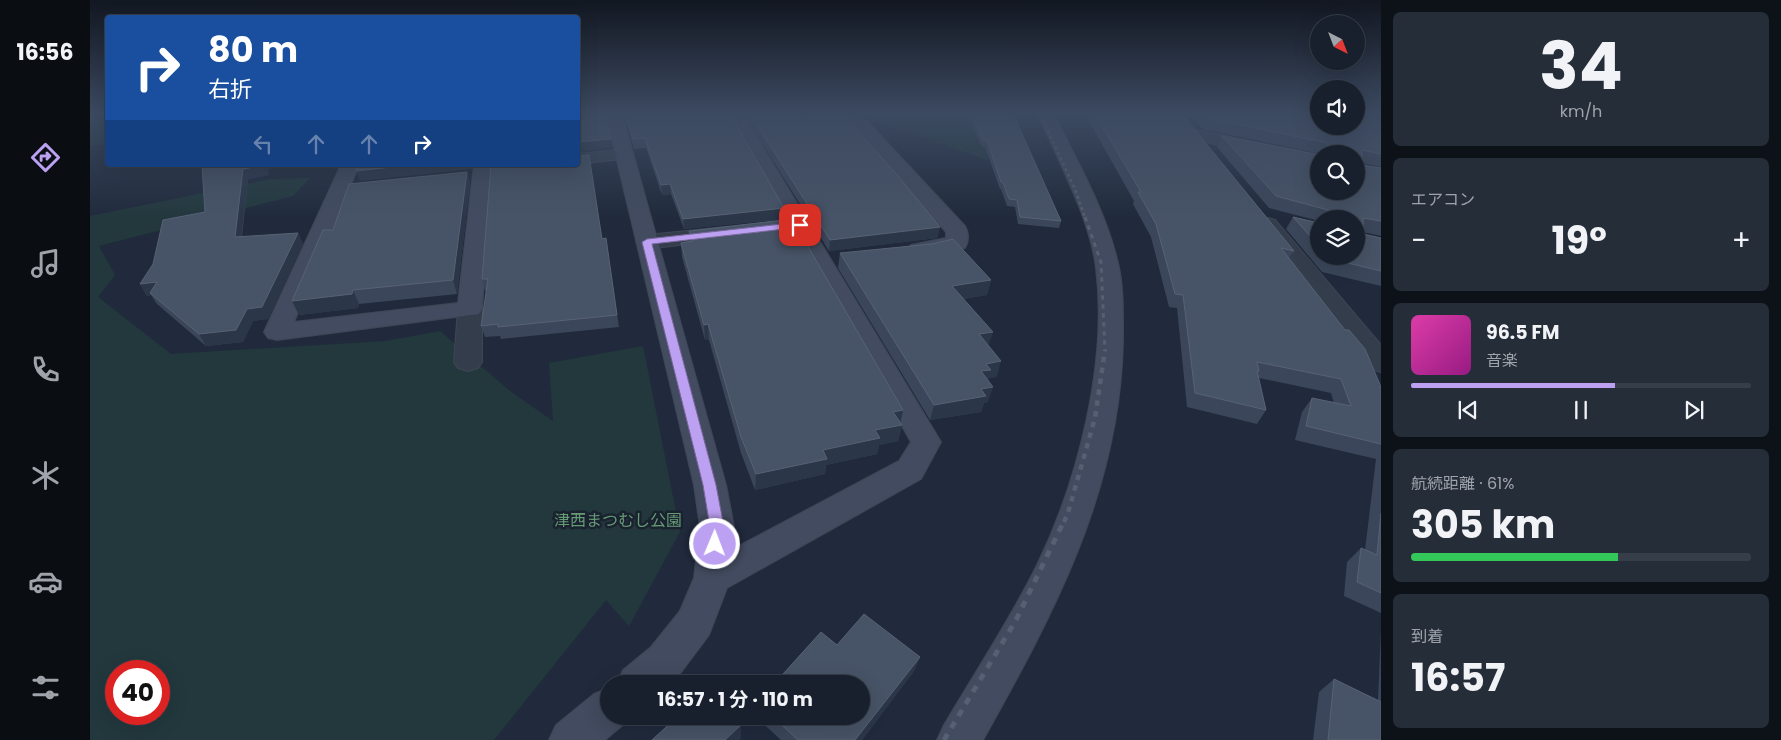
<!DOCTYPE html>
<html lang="ja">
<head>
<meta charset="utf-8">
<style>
	:root { --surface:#18202d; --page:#252d39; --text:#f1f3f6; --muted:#9fa3aa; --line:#363e49; --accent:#bca0f2 }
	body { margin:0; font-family:Poppins,"Noto Sans JP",sans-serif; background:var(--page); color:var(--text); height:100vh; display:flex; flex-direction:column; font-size:19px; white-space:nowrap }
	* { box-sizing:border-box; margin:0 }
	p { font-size:16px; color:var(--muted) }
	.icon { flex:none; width:28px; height:28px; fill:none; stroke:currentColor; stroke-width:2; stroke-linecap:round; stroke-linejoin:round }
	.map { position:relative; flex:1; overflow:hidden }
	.drawer { display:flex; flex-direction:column; gap:12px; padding:12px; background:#0d1219; width:400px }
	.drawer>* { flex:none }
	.banner { position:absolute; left:15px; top:15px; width:475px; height:152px; border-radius:5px; box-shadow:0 5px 20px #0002,0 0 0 1px var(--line); background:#1a4fa0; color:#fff; overflow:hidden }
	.needle { width:32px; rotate:138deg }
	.fabs { position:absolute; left:1220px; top:15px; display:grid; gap:10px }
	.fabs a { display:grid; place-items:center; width:55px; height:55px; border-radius:50%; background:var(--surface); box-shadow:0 5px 20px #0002,0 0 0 1px var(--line); font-size:25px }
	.speed { position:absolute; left:15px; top:660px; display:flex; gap:10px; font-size:25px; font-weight:700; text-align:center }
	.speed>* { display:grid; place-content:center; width:65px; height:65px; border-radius:50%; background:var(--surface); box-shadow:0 5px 20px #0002,0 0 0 1px var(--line); line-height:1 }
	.speed .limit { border:8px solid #d22; background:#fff; color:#111 }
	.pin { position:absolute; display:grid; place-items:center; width:42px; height:42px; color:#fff; margin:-21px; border-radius:10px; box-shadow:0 2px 8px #0006 }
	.me { position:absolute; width:55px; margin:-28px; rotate:1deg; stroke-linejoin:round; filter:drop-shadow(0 0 4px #0008) }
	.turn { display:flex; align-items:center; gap:18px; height:105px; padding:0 20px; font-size:22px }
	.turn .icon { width:65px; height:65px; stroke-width:2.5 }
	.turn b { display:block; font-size:35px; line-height:42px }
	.lanes { display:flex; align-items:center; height:48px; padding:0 20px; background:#0003; justify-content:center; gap:25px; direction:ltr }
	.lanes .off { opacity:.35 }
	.big { font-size:38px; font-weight:700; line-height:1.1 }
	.drawer .card { flex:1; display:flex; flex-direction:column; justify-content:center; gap:8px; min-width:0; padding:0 18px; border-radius:8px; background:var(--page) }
	.drawer .dial { align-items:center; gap:0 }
	.dial b { font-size:65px; line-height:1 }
	.song { display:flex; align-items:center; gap:15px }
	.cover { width:60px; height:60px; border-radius:8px; background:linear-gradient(135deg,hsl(320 70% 55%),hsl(310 70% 35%)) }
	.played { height:5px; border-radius:2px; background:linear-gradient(90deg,var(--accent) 60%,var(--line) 60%) }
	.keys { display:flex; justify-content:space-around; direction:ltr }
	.heat { display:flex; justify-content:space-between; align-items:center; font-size:28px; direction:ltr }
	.charge { height:8px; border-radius:4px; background:linear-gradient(90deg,#34c759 61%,var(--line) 0) }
	.trip { position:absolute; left:510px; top:675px; width:270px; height:50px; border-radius:25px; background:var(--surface); box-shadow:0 5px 20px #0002,0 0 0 1px var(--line); font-weight:700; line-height:50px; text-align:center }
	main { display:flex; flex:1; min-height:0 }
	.tabs { display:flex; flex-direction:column; width:90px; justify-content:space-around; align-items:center; background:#0a0d12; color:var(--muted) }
	.tabs .icon { width:35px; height:35px }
	.tabs .current { color:var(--accent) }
	.tabs b { font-size:22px; color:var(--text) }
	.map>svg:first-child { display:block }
	.green { fill:#22383d; fill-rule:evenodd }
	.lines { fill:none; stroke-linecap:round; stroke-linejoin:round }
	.street-casing { stroke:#3e4655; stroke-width:2 }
	.secondary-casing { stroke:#3e4655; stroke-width:2 }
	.street { fill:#343d4c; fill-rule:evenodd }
	.secondary { fill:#424b5f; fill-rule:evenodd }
	.rail-far3 { stroke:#566073; stroke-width:2.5; stroke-dasharray:3 3; stroke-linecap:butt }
	.rail-far2 { stroke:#566073; stroke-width:3; stroke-dasharray:4.5 4.5; stroke-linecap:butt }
	.rail-far1 { stroke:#566073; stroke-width:4.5; stroke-dasharray:5.5 5.5; stroke-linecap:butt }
	.rail { stroke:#566073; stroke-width:5; stroke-dasharray:7 7; stroke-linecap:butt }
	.wall { fill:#3b465a }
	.shaded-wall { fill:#2b3649 }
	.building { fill:#475366; stroke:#586275 }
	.route { fill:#bca0f2; stroke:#7a689d }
	.labels { text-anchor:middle; stroke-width:5; stroke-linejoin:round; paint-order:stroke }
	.near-park-label { font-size:16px; fill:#659a74; stroke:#1a2230 }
</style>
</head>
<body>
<main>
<nav class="tabs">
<b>16:56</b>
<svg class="icon current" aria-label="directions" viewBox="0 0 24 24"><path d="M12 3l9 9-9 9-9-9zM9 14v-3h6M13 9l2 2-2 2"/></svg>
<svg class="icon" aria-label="music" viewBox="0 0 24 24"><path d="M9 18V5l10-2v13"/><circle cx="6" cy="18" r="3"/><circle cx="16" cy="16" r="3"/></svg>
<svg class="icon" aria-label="phone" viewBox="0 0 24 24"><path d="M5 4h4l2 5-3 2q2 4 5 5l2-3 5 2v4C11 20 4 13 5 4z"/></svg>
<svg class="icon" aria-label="climate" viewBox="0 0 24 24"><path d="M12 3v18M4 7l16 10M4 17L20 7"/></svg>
<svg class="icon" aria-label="car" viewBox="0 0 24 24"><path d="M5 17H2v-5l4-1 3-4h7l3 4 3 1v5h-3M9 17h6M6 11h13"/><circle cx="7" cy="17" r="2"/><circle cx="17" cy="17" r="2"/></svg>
<svg class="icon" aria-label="filters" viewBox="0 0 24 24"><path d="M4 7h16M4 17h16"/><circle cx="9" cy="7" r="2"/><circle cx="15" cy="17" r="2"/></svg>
</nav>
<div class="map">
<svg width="1291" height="740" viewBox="0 0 1291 740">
	<rect width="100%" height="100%" fill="#202a3c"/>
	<!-- green -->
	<g class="green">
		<path d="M766,114H903L924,124L897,160Z"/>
		<path d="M0,116L17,117V144L0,146Z"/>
		<path d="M220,178L203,196L9,246L25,275L8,297L81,354L295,341L350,331L420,391L463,421L459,363L553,346L590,532L539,626L516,600L404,740H0V216L181,179ZM26,671H69V714H26Z"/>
	</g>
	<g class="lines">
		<defs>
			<g id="street">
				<path d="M1106,130L1229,155V166L1100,139L1097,135L1100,131Z"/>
				<path d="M534,149L540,150L543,154L540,158L488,164V154Z"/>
				<path d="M1178,218L1185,220L1291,345V372L1281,369L1171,228L1167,224L1171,220Z"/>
				<path d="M637,227L645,228L648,233L645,238L557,249L549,247L546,242L549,237L557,235Z"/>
				<path d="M380,302L389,304L392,309V362L388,368L378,371L368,368L364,362L368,309L371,304Z"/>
			</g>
			<g id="secondary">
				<path d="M516,114H532L636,485L644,527L643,549L809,461L821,442L637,114H653L851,442L831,479L637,588L619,635L589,675L579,684H527L533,670L561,647L590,611L604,578L610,527L604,485Z"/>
				<path d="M724,114H752L775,119L875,226C879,233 879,241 875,248L829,257L821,255L818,250L821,245L856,238V232L763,127L726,117Z"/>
				<path d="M947,114H963L967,120C989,165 1015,210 1027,259C1034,285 1033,314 1033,341C1030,491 964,613 893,740H847L854,725C885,672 920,620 947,565C988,481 1018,362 1006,268C1001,230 984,193 968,158C961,144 955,128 947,114Z"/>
				<path d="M251,165H269L204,322L368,303L384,165H402L392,309L389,314L187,340L178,338L174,332Z"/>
				<path d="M519,688V716H537L534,724L515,740H459L466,725L504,694Z"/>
			</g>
		</defs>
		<!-- street casing -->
		<use href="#street" class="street-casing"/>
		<!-- secondary casing -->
		<use href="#secondary" class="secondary-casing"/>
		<!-- street -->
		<use href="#street" class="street"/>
		<!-- secondary -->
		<use href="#secondary" class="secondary"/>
		<!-- rail-far3 -->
		<path class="rail-far3" d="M950,114L985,189L995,218"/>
		<!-- rail-far2 -->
		<path class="rail-far2" d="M995,217L1011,262L1015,351"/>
		<!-- rail-far1 -->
		<path class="rail-far1" d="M974,522L978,513L1005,418L1015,350"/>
		<!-- rail -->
		<path class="rail" d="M854,740L926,620L974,521"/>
	</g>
	<!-- wall -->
	<g class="wall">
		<path d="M534,114H640L694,219L594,229L581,194L572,195L556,148L544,149Z"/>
		<path d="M654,114H711V118L850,227L847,238L739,251Z"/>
		<path d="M877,114H919L971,221L969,228L928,224L925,207L917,206L911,189H910L895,147H892Z"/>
		<path d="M995,114H1092L1204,251L1199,258L1291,387V613L1254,596L1257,562L1271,548L1275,550L1286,459L1205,440L1212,412L1222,398L1244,403L1241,393L1169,378L1176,410L1167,424L1097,407L1087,308L1079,307L1061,237L1043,204L1044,201Z"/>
		<path d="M1100,114H1291V120L1271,114V115L1291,120V167L1272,163V165L1291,168V236L1273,232V234L1291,238V286L1232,272L1196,229L1203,217L1229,223V256H1266V219H1229V221L1179,208L1127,147L1132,136L1229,191L1266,154H1230L1113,129Z"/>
		<path d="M112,165L177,169L179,175L158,179L152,237L208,233L213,244L178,319L163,321L153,342L116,346L67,304L61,295L57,296L50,284L115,212Z"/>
		<path d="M377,172L380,184L367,294L269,304L268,308L209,315L243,230Z"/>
		<path d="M599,231L813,410L810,423L812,425L808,441L789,445L787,454L736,465L735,474L665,490L651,453L619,340H615L592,257L591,243L599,242Z"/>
		<path d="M516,238L529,327L411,339L410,336L395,337L391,326L397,290L395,291L392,279L512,239Z"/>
		<path d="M750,253L901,280L897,295L873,299L907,377L899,378L898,380V402L894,403L891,412L840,420L748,268Z"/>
		<path d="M1291,629V740H1223L1229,692L1244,679L1288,700Z"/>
		<path d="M830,657L824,671L772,740H691L666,717L771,716Z"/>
	</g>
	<!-- shaded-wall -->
	<g class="shaded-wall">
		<path d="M521,139L522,148L488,152V154V142Z"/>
		<path d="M174,165H221L177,169L179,175L158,179L150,248L145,237L153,169Z"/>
		<path d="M320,165H383L382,169L270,181L266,171Z"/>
		<path d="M377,172L380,184L367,294L363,280Z"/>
		<path d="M580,184L581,194L572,195L571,185Z"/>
		<path d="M694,208V219L594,229L593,219Z"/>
		<path d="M850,227L847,238L739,251L740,240Z"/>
		<path d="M208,233L213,244L178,319L163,321L153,342L116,346L109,334Z"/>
		<path d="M901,280L897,295L859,301L862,286Z"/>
		<path d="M67,282L60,293L61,295L57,296L50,284Z"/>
		<path d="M263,290L269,304L268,308L209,315L202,301Z"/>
		<path d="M618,324L619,340H615L614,325Z"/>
		<path d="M903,332L898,347L889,334Z"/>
		<path d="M911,361L907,377L899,378L897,385L891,371L896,364Z"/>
		<path d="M903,387L898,402L894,403L891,412L840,420L844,405L891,389Z"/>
		<path d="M813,410L810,425H812L808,441L789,445L787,454L736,465L735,474L665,490L666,474L785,430L803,412Z"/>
		<path d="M830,657L824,671L772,740H765Z"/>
		<path d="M651,725V738L649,740H635Z"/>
	</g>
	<!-- building -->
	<g class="building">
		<path d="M488,114H515L521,139L488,142Z"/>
		<path d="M535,114H640L694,208L593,219L580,184L571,185L555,138L543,139Z"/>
		<path d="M660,114H711V118L745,115L751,119H756L803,170L850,227L740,240Z"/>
		<path d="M881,114H919L921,119L925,118L971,221L930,217L927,200L919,199L913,182H911L897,140H893Z"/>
		<path d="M1005,114H1092L1204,251L1191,248L1255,330H1259L1275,349L1291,387V444L1216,426L1222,398L1261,406L1251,379L1167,362L1169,371H1167L1176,410L1105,393L1093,295L1085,294L1066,224L1048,192H1051Z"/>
		<path d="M1114,114H1229V126H1266V114H1271V115L1291,120V154L1272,150V165L1291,168V221L1273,218V234L1291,238V271L1241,259L1238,256H1266V219H1238V210L1186,196L1132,136L1229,155V191H1266V154H1237V143L1118,118Z"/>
		<path d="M499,155L512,239L516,238L527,315L408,327V324L391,326L398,279H392L401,165H488V156Z"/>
		<path d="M112,165H174L153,169L145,237L208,233L172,307L157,309L146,330L109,334L60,293L67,282L50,284L63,264L73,220L115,212Z"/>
		<path d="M268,165H320L266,171Z"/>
		<path d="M377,172L363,280L263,290L262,294L202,301L233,230H243L259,184Z"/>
		<path d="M1203,217L1229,223V246Z"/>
		<path d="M702,219L813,410L803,412L812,425L785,430L790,438L733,450L737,459L666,474L651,437L618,324L614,325L591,243L603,241L599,231Z"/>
		<path d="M863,239L901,280L862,286L903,332L889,334L911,361L896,364L901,370L891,371L903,387L891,389L896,396L844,405L750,253L842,244Z"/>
		<path d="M1291,513V593L1267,582L1271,548L1287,555Z"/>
		<path d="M774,614L830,657L765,740H708L682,716H771V684H684L731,632L747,645Z"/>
		<path d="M1244,679L1291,702V740H1238Z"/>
		<path d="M588,716H643L651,725L635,740H562Z"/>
	</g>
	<!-- sky -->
	<linearGradient id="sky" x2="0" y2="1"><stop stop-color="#121721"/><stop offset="0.52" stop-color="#3c4a61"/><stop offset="1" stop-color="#3c4a61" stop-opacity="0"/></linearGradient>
	<rect width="1291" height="218" fill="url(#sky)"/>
	<!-- route -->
	<path class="route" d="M710,222L714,225L713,227L562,244L626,485L634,527L630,548L625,550L620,548L618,544L620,527L613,485L552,242L557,239Z"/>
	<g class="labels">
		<!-- near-park labels -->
		<g class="near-park-label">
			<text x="528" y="526">津西まつむし公園</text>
		</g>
	</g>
</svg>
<div class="fabs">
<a><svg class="needle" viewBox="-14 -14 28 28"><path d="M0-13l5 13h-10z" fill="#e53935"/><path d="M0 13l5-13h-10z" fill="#9fa3aa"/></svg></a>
<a><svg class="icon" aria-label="sound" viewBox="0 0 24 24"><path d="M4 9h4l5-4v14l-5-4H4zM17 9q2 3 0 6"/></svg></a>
<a><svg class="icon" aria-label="search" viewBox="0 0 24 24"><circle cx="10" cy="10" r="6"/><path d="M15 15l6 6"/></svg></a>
<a><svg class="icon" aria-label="layers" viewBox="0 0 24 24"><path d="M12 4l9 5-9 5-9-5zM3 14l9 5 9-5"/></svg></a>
</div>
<div class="speed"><div class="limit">40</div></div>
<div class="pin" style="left:710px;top:225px;background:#d93025"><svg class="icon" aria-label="arrive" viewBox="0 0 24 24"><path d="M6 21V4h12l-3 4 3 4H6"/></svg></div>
<svg class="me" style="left:625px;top:544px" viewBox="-20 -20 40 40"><circle r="17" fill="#bca0f2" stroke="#fff" stroke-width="3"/><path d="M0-11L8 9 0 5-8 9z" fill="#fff"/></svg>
<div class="trip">16:57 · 1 分 · 110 m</div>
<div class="banner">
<div class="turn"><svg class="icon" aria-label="right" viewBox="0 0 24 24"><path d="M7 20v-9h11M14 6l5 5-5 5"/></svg><div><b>80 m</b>右折</div></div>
<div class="lanes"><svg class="icon off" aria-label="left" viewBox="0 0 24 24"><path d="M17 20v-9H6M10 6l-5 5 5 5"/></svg><svg class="icon off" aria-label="ahead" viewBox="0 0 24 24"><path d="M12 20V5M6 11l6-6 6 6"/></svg><svg class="icon off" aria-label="ahead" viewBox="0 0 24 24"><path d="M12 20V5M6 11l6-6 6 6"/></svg><svg class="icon" aria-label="right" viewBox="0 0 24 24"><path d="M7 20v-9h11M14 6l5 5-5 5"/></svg></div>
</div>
</div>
<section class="drawer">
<div class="card dial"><b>34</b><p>km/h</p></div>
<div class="card"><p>エアコン</p>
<div class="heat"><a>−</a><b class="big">19°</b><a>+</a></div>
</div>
<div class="card">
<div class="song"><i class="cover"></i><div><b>96.5 FM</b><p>音楽</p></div></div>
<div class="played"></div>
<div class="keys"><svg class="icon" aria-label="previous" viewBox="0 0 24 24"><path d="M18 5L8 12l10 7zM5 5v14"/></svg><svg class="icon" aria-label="pause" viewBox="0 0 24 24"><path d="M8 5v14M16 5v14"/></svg><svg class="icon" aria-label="next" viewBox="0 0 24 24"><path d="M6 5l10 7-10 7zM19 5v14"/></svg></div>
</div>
<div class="card"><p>航続距離 · 61%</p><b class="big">305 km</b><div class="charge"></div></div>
<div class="card"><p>到着</p><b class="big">16:57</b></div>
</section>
</main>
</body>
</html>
